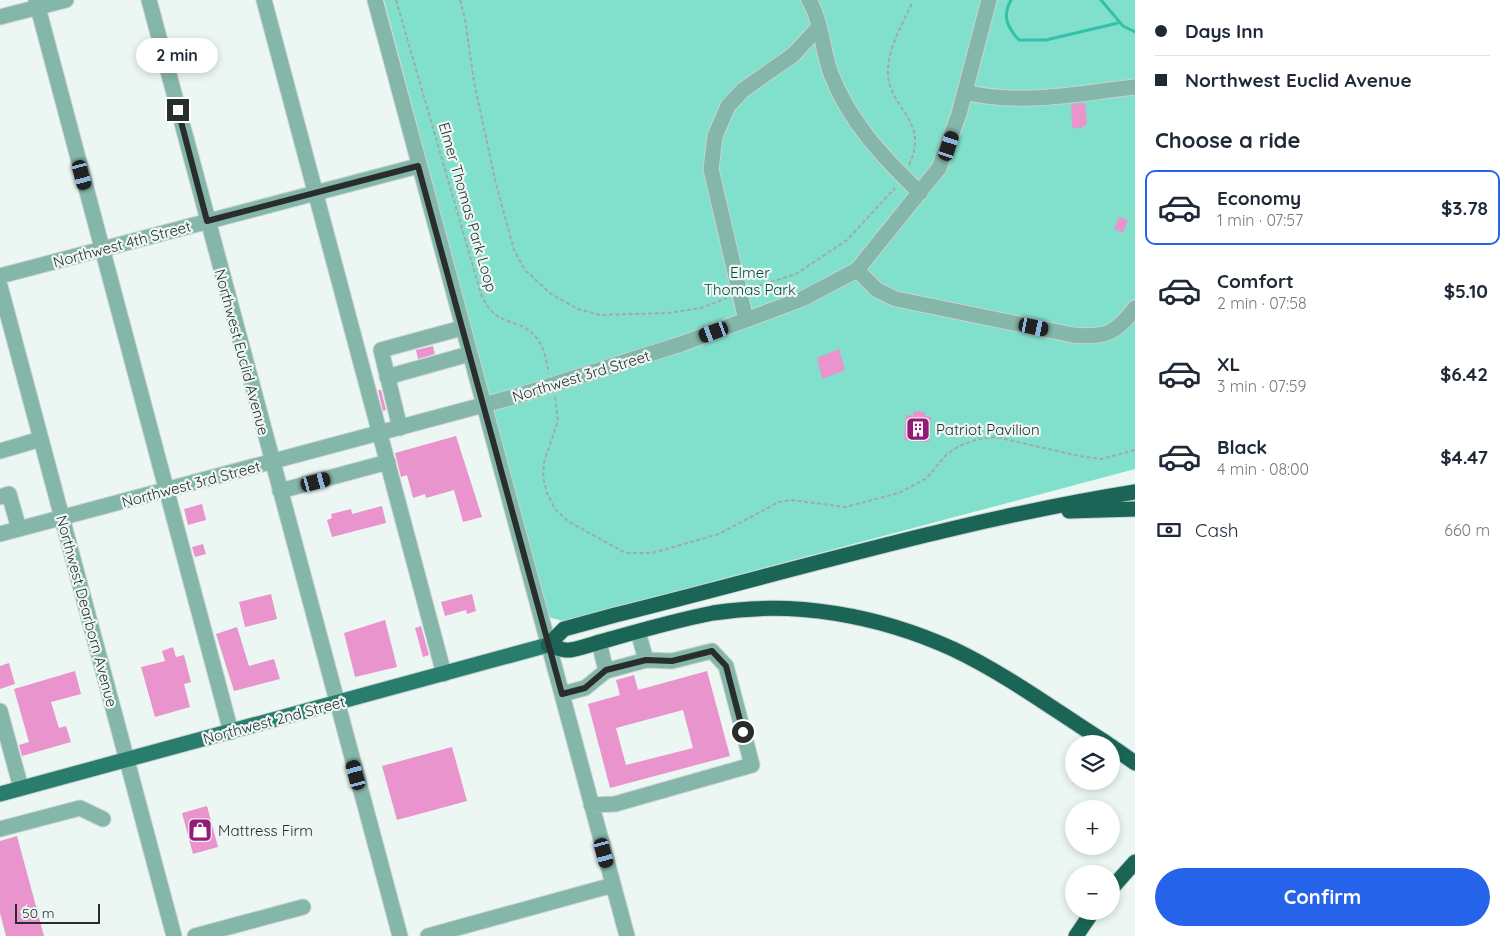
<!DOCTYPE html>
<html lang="en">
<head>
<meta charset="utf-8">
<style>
  body { margin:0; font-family:Quicksand,sans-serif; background:#f2f2f3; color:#1f2937; height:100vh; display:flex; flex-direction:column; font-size:19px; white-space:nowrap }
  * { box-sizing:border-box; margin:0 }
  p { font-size:16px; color:#747a83 }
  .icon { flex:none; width:28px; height:28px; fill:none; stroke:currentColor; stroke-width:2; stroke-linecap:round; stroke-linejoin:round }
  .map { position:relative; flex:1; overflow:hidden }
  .details { display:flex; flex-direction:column; background:#fff; width:375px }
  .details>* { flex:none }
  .top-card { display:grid; align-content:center; height:110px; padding:0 20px; background:#fff }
  .fabs { position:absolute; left:1065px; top:735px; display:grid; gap:10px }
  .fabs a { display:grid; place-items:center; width:55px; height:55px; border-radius:50%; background:#fff; box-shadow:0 2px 8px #0003; font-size:25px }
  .scale { position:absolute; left:15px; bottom:12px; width:85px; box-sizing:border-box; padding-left:5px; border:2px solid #292e2d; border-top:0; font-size:14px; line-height:18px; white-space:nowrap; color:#292e2d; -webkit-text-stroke:4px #ecf7f4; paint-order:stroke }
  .end { position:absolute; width:22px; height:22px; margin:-11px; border:6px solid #292e2d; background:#fff; box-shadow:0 0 0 2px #fff }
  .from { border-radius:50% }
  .bubble { position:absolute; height:35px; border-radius:18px; background:#fff; box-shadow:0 2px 8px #0003; font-size:16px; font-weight:700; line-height:35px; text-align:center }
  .car { position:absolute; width:15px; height:30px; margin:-15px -8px; border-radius:6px; box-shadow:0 0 4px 1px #0007; background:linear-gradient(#222 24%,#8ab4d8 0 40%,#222 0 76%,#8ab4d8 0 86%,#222 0) }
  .top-card b { display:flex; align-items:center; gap:18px; height:48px; font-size:19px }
  .top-card b+b { border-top:1px solid #e0e1e3 }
  .top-card i { width:12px; height:12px; background:#1f2937 }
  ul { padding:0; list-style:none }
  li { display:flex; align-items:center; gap:15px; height:75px; margin:0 10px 8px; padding:0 10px; border:2px solid transparent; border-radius:10px }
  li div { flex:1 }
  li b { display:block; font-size:19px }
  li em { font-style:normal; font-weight:700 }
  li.current { border-color:#2563eb }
  li>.icon { width:45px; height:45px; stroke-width:1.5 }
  h2 { padding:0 20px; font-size:22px; line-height:60px }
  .pay { display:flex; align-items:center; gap:12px; height:55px; padding:0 20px; font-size:19px }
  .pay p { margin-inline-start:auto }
  .cta { display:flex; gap:10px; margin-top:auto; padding:10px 20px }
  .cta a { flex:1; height:58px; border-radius:30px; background:#2563eb; color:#fff; font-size:20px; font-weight:700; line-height:58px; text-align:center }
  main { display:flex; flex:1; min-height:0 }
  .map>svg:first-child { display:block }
</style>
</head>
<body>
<main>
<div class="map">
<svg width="1135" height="936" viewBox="0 0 1135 936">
  <rect width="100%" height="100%" fill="#ecf7f4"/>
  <path fill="#81e0cb" d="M384,0H1135V469L564,621L551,618L546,609Z"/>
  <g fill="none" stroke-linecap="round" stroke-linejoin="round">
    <path stroke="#32c2a9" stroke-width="3" d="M1011,0C1002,16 1007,27 1019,40H1046L1118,23
      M1101,0L1123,26L1135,32"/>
  </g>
  <path fill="#e994cd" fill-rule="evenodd" d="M1085,103L1087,124L1080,129L1072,127L1071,104Z
    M1119,217L1128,220L1123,233L1114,229Z
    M433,346L435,354L418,359L416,350Z
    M839,349L845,370L822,379L817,358Z
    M378,390H381L386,410L383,411Z
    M919,411L925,412V416L931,417L929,442L904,440L906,415L913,416V412Z
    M456,436L482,517L463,522L454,490L426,498L425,494L413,498L407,475L401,477L395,453Z
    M202,504L206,520L188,525L184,509Z
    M382,506L386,523L332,537L327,520L332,518L331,514L351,509L352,514Z
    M203,544L206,554L195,557L192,547Z
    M271,594L277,619L245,627L239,602Z
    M472,594L476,611L467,614L466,610L445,616L441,602Z
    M385,620L397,667L355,677L344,633Z
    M421,626L429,655L423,657L415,628Z
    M237,627L249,666L274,659L280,679L234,691L216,634Z
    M173,647L176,657L184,655L191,682L184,684L190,707L155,717L141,667L165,661L162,651Z
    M9,663L15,684L0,689V666Z
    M75,671L81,694L51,702L59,728L66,726L71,742L22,756L19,745L29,742L14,689Z
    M707,671L730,756L610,788L588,704L620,695L616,680L634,675L638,690ZM683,710L693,748L626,765L616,728Z
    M452,747L467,801L397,820L382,766Z
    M207,806L218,847L193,854L182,813Z
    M17,836L44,936H6L0,913V841Z"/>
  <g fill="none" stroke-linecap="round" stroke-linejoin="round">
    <g stroke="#c9d3d0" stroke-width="17">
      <path id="minor" d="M36,0C100,245 168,488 231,732
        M149,0L400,936
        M264,0L444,674
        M375,0L627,936
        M809,0C822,22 822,50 831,74C850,123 883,157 920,193
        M0,17L66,0
        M965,92C1021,106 1079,93 1135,87
        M857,270L877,290L896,299L1073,335C1104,338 1116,334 1135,308
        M0,276L418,166
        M0,286L174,936
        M746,320L711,169L715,136L728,106L743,90L793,55L818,28
        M387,377L469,354
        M400,428L381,350L462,328
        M0,451L41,439
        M280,491L388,462
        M0,497L9,494L19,529
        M0,534L517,396L681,344L802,299L857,270L939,168L959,114L989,0
        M638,632L646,660
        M599,642L606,671
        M562,694L585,688L606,671L646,660L672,661L712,651L726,666L752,765L615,804L591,805
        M0,711L21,788
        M0,829L80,808L103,819
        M195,936L303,907
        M428,936L613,885"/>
    </g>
    <g stroke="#c9d3d0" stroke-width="17">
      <path id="major" d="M0,794L548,645"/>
    </g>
    <g stroke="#c9d3d0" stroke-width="17">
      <path id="highway" d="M1069,511L1135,509
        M1108,744C1057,712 1008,675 953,649C878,615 794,600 713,613C677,620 642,630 607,640C595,643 582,648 570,650C563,651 555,647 548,645L564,629L615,615C788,572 959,520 1135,492
        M1111,746L1135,763
        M1111,889L1135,862
        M1076,936L1093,911"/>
    </g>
    <path stroke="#a1aaa8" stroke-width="2" stroke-dasharray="4 2.5" stroke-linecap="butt" d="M396,0L481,294C497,330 515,315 535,336C544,345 546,361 549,373
      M460,0L465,19L474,82L496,184L514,250L525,270L551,294L578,309L600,315L668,313L701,308L727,298
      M909,165C931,118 886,109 888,69C889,46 903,23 912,3
      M752,288L796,274L847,240L895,188
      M555,397L558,421L544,462L543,478L547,493L555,509L569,522L626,553H652L719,534L779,502L791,500L845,507L899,493L927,478L946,455L959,446L978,439L996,437L1079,456L1101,459L1135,450"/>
    <use href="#minor" stroke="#84b6aa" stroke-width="15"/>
    <use href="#major" stroke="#287d6d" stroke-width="15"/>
    <use href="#highway" stroke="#1b6557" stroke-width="15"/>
  </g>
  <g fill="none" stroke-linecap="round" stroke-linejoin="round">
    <path stroke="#292e2d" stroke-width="6" d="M178,110L207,221L418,166L562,694L585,688L606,670L646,660L672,661L712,651L726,666L743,732"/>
  </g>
  <defs>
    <g id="building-square" transform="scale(1.25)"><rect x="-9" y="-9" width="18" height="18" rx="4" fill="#931a76" stroke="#ecf7f4"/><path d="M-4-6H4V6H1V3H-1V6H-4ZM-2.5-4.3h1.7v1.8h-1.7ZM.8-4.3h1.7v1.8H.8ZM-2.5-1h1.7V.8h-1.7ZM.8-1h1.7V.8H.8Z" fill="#fff"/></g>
    <g id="shop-square" transform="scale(1.25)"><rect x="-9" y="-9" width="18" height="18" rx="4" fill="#931a76" stroke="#ecf7f4"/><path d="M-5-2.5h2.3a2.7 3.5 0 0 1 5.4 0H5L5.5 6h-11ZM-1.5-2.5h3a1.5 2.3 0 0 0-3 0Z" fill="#fff"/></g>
  </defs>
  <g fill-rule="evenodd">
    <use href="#building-square" x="918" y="429"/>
    <use href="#shop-square" x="200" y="830"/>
  </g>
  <g text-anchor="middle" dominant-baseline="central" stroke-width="4.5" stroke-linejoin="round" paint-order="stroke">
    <g font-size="15" fill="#292e2d" stroke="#ecf7f4">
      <text transform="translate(468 207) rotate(74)">Elmer Thomas Park Loop</text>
      <text transform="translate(122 244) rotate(-15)">Northwest 4th Street</text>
      <text transform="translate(242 352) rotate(75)">Northwest Euclid Avenue</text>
      <text transform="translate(581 376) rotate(-17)">Northwest 3rd Street</text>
      <text transform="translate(191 484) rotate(-15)">Northwest 3rd Street</text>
      <text transform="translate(87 611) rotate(75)">Northwest Dearborn Avenue</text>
      <text transform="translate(274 720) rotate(-15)">Northwest 2nd Street</text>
    </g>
    <g font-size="15" fill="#06453a" stroke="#ecf7f4">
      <text x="750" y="272">Elmer<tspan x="750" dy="17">Thomas Park</tspan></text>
    </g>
    <g font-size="15" fill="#292e2d" stroke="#ecf7f4" text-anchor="start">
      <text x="936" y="429">Patriot Pavilion</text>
      <text x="218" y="830">Mattress Firm</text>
    </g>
  </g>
</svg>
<div class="fabs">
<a><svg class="icon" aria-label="layers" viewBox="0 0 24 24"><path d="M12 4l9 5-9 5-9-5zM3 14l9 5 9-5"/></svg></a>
<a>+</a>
<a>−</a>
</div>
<div class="scale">50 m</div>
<i class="end from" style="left:743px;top:732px"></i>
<i class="end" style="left:178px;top:110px"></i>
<div class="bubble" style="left:136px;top:38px;width:82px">2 min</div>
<i class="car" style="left:949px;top:146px;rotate:18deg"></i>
<i class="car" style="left:82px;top:175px;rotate:165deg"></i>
<i class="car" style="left:1034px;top:327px;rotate:102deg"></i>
<i class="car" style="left:714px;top:332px;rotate:250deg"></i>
<i class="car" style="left:316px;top:482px;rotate:75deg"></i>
<i class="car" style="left:356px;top:775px;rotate:345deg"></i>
<i class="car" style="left:604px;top:853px;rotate:165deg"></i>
</div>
<section class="details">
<div class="top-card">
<b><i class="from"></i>Days Inn</b>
<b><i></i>Northwest Euclid Avenue</b>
</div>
<h2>Choose a ride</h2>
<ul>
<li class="current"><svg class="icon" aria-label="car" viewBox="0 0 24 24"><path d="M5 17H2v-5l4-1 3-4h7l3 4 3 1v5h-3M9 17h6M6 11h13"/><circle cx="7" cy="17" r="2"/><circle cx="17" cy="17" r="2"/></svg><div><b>Economy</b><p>1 min · 07:57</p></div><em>$3.78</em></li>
<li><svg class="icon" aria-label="car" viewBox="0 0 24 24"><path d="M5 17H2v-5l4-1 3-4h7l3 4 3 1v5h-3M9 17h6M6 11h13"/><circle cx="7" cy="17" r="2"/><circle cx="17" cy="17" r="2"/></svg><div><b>Comfort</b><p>2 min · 07:58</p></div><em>$5.10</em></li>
<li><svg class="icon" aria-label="car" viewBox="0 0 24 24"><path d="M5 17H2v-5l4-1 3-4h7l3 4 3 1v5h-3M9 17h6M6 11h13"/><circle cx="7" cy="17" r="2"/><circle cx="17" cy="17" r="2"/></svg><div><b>XL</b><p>3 min · 07:59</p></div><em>$6.42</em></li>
<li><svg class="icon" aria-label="car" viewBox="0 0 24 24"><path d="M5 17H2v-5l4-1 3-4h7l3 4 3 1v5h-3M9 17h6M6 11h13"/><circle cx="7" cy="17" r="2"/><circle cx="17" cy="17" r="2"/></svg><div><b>Black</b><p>4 min · 08:00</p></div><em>$4.47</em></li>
</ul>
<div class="pay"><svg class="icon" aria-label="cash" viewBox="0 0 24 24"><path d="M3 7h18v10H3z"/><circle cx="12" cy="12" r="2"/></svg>Cash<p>660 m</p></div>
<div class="cta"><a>Confirm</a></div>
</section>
</main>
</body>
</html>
